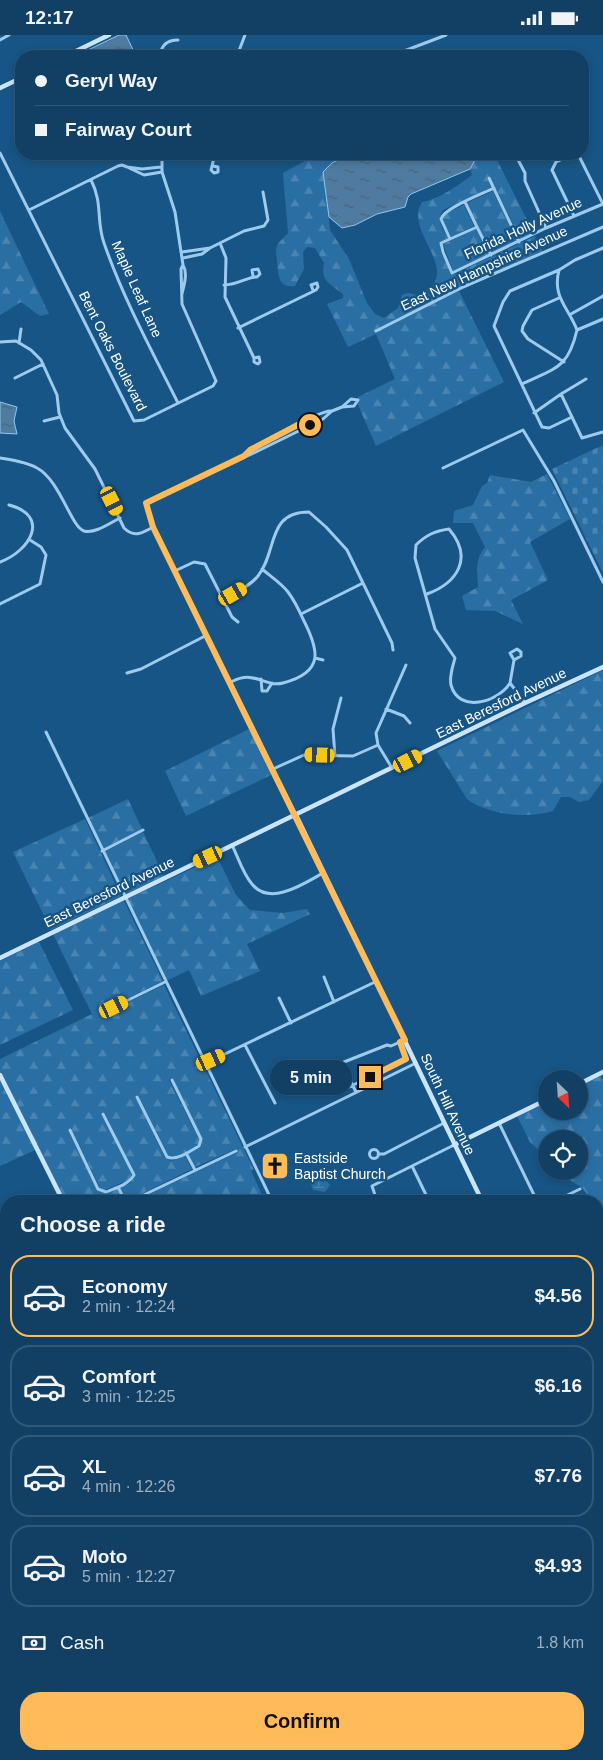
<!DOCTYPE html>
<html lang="en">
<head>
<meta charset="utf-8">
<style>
  body { margin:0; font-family:Helvetica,sans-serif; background:#1a476a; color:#f1f3f6; height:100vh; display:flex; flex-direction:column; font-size:19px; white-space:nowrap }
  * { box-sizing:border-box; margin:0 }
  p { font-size:16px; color:#9cafbf }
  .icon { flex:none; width:28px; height:28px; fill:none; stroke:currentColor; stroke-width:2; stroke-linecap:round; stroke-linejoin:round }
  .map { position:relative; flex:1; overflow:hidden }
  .panel { position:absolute; left:0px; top:1160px; width:604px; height:565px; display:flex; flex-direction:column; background:#114064; border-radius:20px 20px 0 0; box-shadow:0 2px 8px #0003,0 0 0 1px #305978 }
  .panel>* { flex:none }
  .guide { position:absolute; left:15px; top:15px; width:574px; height:110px; border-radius:20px; box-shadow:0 2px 8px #0003,0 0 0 1px #305978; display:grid; align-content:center; height:110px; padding:0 20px; background:#114064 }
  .needle { width:32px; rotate:155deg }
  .fabs { position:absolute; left:538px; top:1035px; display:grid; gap:10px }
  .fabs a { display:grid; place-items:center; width:50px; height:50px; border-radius:50%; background:#114064; box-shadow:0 2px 8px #0003,0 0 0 1px #305978; font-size:25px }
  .end { position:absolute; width:22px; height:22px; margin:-11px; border:6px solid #ffbb59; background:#111; box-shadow:0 0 0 2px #111 }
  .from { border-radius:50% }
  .bubble { position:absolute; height:35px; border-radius:18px; background:#114064; box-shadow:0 2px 8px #0003,0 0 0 1px #305978; font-size:16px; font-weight:700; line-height:35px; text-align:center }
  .car { position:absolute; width:15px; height:30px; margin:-15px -8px; border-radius:6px; box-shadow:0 0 4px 1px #0007; background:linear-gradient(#f5c518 24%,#345 0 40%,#f5c518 0 76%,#345 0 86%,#f5c518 0) }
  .guide b { display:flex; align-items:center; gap:18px; height:48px; font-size:19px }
  .guide b+b { border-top:1px solid #305978 }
  .guide i { width:12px; height:12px; background:#f1f3f6 }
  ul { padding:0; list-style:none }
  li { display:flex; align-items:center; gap:15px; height:82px; margin:0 10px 8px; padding:0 10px; border:2px solid #305978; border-radius:20px }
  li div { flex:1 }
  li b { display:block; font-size:19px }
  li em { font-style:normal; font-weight:700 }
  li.selected { border-color:#ffbb59 }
  li>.icon { width:45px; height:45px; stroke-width:1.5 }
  h2 { padding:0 20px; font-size:22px; line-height:60px }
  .pay { display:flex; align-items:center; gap:12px; height:55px; padding:0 20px; font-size:19px }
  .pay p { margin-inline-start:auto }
  .button { display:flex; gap:10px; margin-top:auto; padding:10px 20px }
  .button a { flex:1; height:58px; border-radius:20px; background:#ffbb59; color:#111; font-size:20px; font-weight:700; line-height:58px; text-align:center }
  .status { display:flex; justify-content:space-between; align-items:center; height:35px; padding:0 25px; background:#114064; direction:ltr }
  .status svg { height:14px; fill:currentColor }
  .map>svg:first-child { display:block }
</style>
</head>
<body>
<div class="status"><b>12:17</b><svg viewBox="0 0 49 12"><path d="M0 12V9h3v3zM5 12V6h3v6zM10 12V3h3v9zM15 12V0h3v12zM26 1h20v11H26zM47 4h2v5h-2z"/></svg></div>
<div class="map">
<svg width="603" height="1725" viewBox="0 0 603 1725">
  <defs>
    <pattern id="forest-firs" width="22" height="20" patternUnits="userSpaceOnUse" patternTransform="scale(1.25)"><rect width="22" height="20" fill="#2a6fa4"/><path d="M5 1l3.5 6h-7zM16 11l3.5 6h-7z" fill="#4a85b2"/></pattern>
    <pattern id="wetland-marsh" width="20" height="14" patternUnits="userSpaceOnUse" patternTransform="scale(1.25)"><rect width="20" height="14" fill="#2a6fa4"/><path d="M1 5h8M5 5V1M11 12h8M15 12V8" fill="none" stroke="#4a85b2"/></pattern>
    <pattern id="cemetery-stones" width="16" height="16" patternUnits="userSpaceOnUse" patternTransform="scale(1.25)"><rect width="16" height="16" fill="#2a6fa4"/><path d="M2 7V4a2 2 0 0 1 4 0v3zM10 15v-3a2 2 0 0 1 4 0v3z" fill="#4a85b2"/></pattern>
    <pattern id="water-ripples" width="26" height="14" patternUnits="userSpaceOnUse" patternTransform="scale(1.25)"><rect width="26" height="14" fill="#4e7b9f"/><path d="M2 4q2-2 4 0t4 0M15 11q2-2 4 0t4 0" fill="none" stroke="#4d6476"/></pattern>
  </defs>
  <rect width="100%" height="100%" fill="#175586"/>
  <path fill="url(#forest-firs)" d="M318,119H350L337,125L324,137L330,195L349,224L367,268L375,279L384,283L398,273L402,260L408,258L417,260C469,240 402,198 422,167C440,164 457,151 472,140L470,134L478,119H494L533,197L520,204L490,141L487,142L492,152L443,175C436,185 443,194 448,203L440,207L441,217L452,240L535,201L542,216L459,256L504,347L376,411L358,370V362L395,344L376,299L348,312L327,269L343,263V259C330,249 320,245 324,228L315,213L307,212L303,217L304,234L295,251C277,253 279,240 277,227C277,220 275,217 277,211C279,206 285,202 288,198L283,138Z
    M493,156L517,206L491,218L467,168Z
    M464,170L474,191L451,202L442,184L445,179Z
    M0,176L49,279L40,281L21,267L0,280Z
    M476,194L488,219L453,236L443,209Z
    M547,439L570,484L530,507L548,545L511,565L523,589L495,576L466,575L462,561L478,552C477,537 475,524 485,512L473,488H453L454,476L473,470L482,451L487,448L490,440L531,447Z
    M603,635V746L589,765L579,767L570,762H561L553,776C527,784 488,780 467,764L437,716Z
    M251,693L273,739L186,781L165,736Z
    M128,764L142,794L103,814L88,783Z
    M85,784L121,861L51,895L13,817Z
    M143,797L164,841L124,860L104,817Z
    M217,822L236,860L250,875L283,878L307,874L310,879L247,909L260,936L201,961L189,935L166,946L127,864Z
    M123,864L163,946L112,971L114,974L164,950L254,1135L251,1136L265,1166H135L238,1117L236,1114L195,1132L188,1119L201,1112L202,1103L172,1043L169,1045L199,1104L198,1110C189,1115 178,1123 168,1121L138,1060L135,1061L165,1123L171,1126L185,1121L192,1134L127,1166L120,1153L130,1148L135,1140L104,1077L101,1078L131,1137L132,1140L128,1145L105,1155L100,1153L71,1093L68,1095L97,1155L106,1159L117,1154L124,1166H64L0,1036V1024L92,979L53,899Z
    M39,907L73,975L0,1010V926Z
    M601,1041L603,1045V1189L598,1184V1166H590C581,1144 572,1153 563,1136H579V1104H546V1122L530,1107L517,1081L546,1067V1076H579V1051Z
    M0,1043L35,1115L0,1131Z
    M598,1412L603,1423V1455L598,1458Z
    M603,1459V1632L598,1616V1491L602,1488L598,1480V1462Z
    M598,1711L603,1725H548L545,1719H598Z
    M0,1716H6V1719H229L216,1722L214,1725H0Z"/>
  <path fill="url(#wetland-marsh)" d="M322,1141L330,1150L325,1157L313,1155L311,1150L314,1144Z"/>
  <path fill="url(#cemetery-stones)" d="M603,410V538L552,434Z"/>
  <path fill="url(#water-ripples)" stroke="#8fc8f0" d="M119,0H126L136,21H82L86,16Z
    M350,119H478L470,134L411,159L408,162L405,172L377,179L355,190L342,193L329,182L323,137L332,128Z
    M0,367L17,372L14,386L17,399L0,398Z"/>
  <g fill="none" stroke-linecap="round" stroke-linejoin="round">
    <path stroke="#9dcbed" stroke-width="3" d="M0,5L9,0
      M160,21C161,11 167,5 178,5
      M237,21L245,0
      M391,21L446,0
      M0,118L134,386L144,385L213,351L216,346L182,269L181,234L183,230C188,238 184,250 182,259
      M162,119V137L175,177L183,230
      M515,119L525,138V146L546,193
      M574,119L556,127L552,135L574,181
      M578,119L603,169
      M213,131L218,132V137L214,138L211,135L215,119
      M161,132L142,134L127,132L144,140L162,137
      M489,143L519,207
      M91,145C103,168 96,186 104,208C123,263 152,316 178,368
      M465,167L477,192L450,204L441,184C444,173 482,159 494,153
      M29,175L118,131L122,130L127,132
      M477,192L491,220
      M450,204L441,208L443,217L452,238L546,193L603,169
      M220,208L226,223L225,262L254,323V327L258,329L260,327L259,322L254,323
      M210,213L244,196L264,191L268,185L263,157
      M182,217L210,213L202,219L183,223
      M559,235C552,262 568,272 577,295
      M224,250C238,250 249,241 257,242L260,239L258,234L252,235L253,241
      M559,263L532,275L523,291L522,296L528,304L564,327
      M571,279L603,261
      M238,293L316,255L318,252L317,248L311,250L313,255
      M376,296L463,252L603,192
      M0,307L16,306L31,315L41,325L57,360L59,378L65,393L95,434L124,493C134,503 143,498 153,492
      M19,308L21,294
      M15,343L43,329
      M586,344L561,359L582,403L603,397
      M522,349C555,333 568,334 577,295L603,284
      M534,378L561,359
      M572,382L549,393L542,392L494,291L503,267L510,256L559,235L575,225L603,213
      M44,386L60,382
      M245,421C254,412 320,375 331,376
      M0,423C12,425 27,427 37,433C60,445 71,492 84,496C95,499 110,488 120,483
      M443,433L523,395L554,446L603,547
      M0,527C30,516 51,481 9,470
      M177,535L194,527L205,529L232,582L238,587
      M427,559C457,548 474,523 449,494C435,496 426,500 416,510L415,523L435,594L455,623C453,631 449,641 451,650C459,679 498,667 510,648
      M223,565C235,558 249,552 258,541C278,516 266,477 309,477L326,492L347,515L392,608L393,615
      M0,569L40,549L46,520L41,512L30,505
      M301,579L363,548
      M315,623L323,625
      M514,625L521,621V617L517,614L510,618L514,625L510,648L525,668
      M127,638L141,634L207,600
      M261,644L262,656H267L272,648
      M231,647C256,634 264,653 283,648C325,637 319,615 303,584C299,575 294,565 288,557C281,548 270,541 262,534
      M386,674L404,681L410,688
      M46,697L272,1166
      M335,721L333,694L341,663
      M392,733L378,710L376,698L406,630
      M273,734L304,720L353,721L378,710
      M296,780L153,492L146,468L262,414L323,384L332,376L342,372L354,371L358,365L351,364L342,372
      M232,810C238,822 243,839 252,849C270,872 305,848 323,838
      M102,816L143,795
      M324,942L334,967
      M279,963L291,988
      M114,972L165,947
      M245,1010L275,1068
      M204,1029L377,946
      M343,1031L356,1057
      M329,1038L343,1031L344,1027L387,1010L391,1011L400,1007
      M335,1059L406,1024L400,1007
      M137,1062L167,1122C177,1126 190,1116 199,1111L201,1104L172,1045
      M499,1088L537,1166
      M70,1095L98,1154L106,1157C115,1153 128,1150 134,1140L103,1079
      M245,1112L416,1028
      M369.5 1119a4.5 4.5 0 1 1 9 0a4.5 4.5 0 1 1-9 0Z
      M186,1118L195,1135
      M378,1119H384L444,1088
      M412,1131L429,1166
      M118,1152L125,1166
      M131,1166L236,1116
      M377,1166L372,1151L454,1110
      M555,1166L580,1154
      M598,1199L600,1198
      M598,1301L603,1299
      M0,1315L6,1314
      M598,1355L603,1352
      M0,1356L6,1353
      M0,1395L6,1392
      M0,1435L6,1436
      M0,1453L6,1457
      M0,1482H6
      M0,1519L6,1515
      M598,1672L603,1682
      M272,1725L285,1719"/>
    <path stroke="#cae4f9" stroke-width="4.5" d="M66,21L109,0
      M0,53L21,43
      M296,780L482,1166
      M0,923L525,668L603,632
      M0,1040L63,1166
      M579,1049L603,1037
      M454,1110L546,1065
      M598,1249L603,1247
      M598,1402L603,1413
      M0,1542L6,1539
      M598,1673L603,1670
      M332,1719L335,1725
      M488,1725L501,1719"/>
    <path stroke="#e3f1ff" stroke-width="5" d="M598,1460L603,1457
      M0,1641L6,1642"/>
  </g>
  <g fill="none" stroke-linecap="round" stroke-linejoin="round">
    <path stroke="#ffbb59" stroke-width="6" d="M310,390L309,384L250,415L244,421L146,468L153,492L405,1005L400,1007L406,1024L370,1042"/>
  </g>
  <defs>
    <g id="church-square" transform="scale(1.4375)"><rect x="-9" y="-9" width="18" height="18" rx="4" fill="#ffbb59" stroke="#175586"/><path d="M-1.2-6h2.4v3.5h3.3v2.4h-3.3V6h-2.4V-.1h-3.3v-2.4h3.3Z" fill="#111"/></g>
  </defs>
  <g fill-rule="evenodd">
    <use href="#church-square" x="275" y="1131"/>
  </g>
  <g text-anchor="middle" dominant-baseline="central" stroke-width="5" stroke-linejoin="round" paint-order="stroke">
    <g font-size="14" fill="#fff" stroke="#175586">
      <text transform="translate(523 193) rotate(-25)">Florida Holly Avenue</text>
      <text transform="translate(484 233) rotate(-25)">East New Hampshire Avenue</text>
      <text transform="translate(137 254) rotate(66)">Maple Leaf Lane</text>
      <text transform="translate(113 316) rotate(63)">Bent Oaks Boulevard</text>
      <text transform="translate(501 668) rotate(-26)">East Beresford Avenue</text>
      <text transform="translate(109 857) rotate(-26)">East Beresford Avenue</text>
      <text transform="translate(448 1069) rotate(65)">South Hill Avenue</text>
    </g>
    <g font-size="14" fill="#fff" stroke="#175586" text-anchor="start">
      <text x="294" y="1123">Eastside<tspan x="294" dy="16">Baptist Church</tspan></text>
    </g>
  </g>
</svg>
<div class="fabs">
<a><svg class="needle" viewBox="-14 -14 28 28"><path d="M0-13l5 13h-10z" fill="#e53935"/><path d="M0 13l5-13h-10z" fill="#9cafbf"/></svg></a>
<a><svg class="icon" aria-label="locate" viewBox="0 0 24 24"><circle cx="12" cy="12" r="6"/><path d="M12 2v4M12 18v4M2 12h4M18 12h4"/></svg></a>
</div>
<i class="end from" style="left:310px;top:390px"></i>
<i class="end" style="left:370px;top:1042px"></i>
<div class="bubble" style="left:270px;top:1025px;width:82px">5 min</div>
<i class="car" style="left:112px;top:466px;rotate:153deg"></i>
<i class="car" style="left:233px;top:559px;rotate:60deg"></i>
<i class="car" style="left:320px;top:720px;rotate:272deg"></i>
<i class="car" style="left:408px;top:726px;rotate:63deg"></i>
<i class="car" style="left:208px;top:822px;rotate:245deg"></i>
<i class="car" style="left:114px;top:972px;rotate:64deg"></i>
<i class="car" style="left:211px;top:1025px;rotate:66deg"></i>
<div class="guide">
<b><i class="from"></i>Geryl Way</b>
<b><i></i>Fairway Court</b>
</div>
<section class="panel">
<h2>Choose a ride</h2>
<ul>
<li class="selected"><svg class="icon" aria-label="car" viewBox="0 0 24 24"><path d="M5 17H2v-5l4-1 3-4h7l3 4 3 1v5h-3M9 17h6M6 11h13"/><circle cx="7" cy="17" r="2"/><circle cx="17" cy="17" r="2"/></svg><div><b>Economy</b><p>2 min · 12:24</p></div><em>$4.56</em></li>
<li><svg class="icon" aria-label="car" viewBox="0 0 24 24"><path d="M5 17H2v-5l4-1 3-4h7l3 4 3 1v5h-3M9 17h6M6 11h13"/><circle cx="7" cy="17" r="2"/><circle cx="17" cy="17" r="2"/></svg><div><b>Comfort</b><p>3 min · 12:25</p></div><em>$6.16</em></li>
<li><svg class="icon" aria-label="car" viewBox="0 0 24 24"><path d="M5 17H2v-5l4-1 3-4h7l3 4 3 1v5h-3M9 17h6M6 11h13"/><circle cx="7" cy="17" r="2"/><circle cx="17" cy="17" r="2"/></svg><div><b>XL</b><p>4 min · 12:26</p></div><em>$7.76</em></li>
<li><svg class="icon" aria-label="car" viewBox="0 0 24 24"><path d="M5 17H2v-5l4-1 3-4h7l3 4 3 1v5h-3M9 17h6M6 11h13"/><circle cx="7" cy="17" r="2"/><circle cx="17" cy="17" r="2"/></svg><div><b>Moto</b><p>5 min · 12:27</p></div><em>$4.93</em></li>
</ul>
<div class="pay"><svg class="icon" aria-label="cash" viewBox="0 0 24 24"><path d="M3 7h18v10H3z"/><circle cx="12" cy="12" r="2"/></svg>Cash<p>1.8 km</p></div>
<div class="button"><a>Confirm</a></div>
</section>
</div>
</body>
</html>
